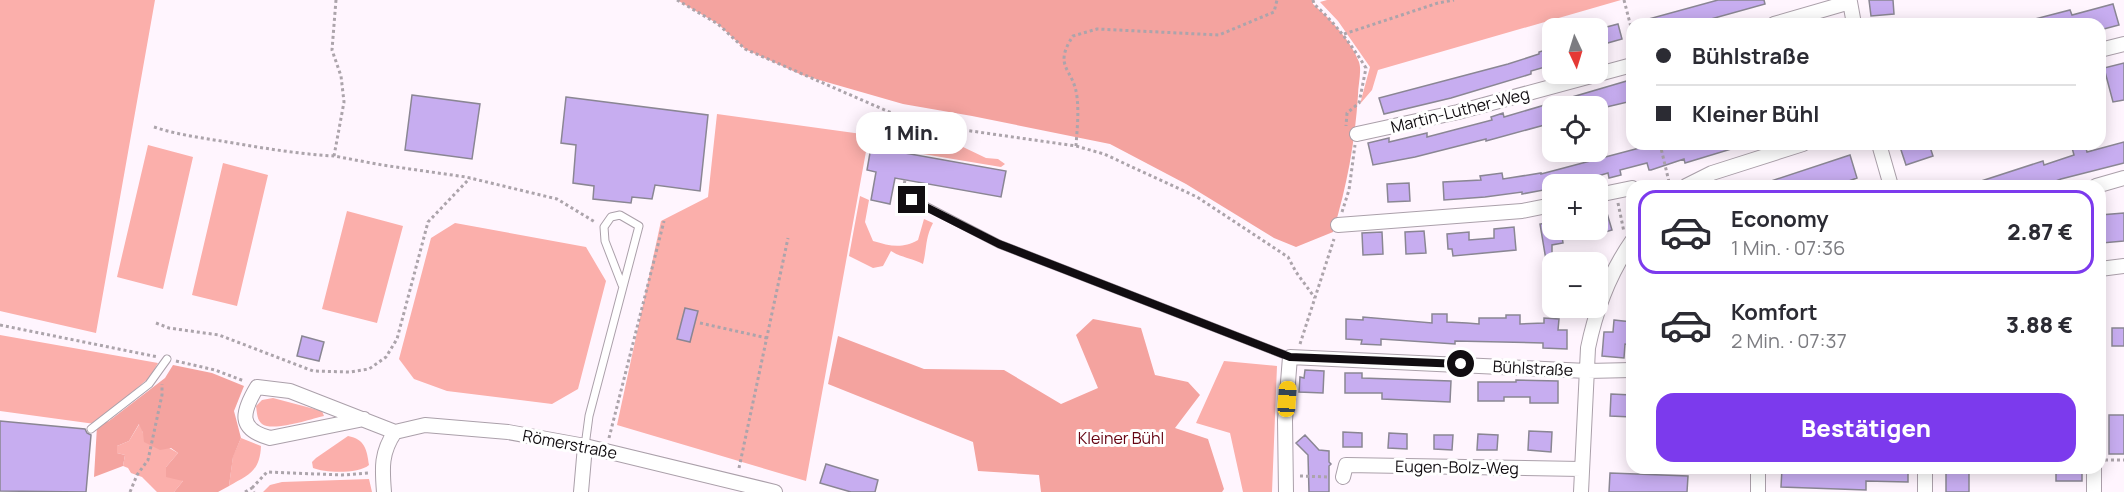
<!DOCTYPE html>
<html lang="de">
<head>
<meta charset="utf-8">
<style>
  body { margin:0; font-family:Manrope,sans-serif; background:#f2f2f3; color:#2b2b33; height:100vh; display:flex; flex-direction:column; font-size:22px; white-space:nowrap }
  * { box-sizing:border-box; margin:0 }
  p { font-size:20px; color:#7c7c81 }
  .icon { flex:none; width:33px; height:33px; fill:none; stroke:currentColor; stroke-width:2; stroke-linecap:round; stroke-linejoin:round }
  .map { position:relative; flex:1; overflow:hidden }
  .drawer { position:absolute; left:1626px; top:180px; width:480px; height:294px; display:flex; flex-direction:column; background:#fff; border-radius:18px; box-shadow:0 3px 15px #0003 }
  .drawer>* { flex:none }
  .hud { position:absolute; left:1626px; top:18px; width:480px; height:132px; border-radius:18px; box-shadow:0 3px 15px #0003; display:grid; align-content:center; height:132px; padding:0 30px; background:#fff }
  .needle { width:39px; rotate:176deg }
  .controls { position:absolute; left:1542px; top:18px; display:grid; gap:12px }
  .controls a { display:grid; place-items:center; width:66px; height:66px; border-radius:12px; background:#fff; box-shadow:0 3px 15px #0003; font-size:30px }
  .end { position:absolute; width:27px; height:27px; margin:-14px; border:8px solid #110d11; background:#fff; box-shadow:0 0 0 3px #fff }
  .from { border-radius:50% }
  .bubble { position:absolute; height:42px; border-radius:18px; background:#fff; box-shadow:0 3px 15px #0003; font-size:20px; font-weight:800; line-height:42px; text-align:center }
  .car { position:absolute; width:18px; height:36px; margin:-18px -9px; border-radius:8px; box-shadow:0 0 4px 2px #0007; background:linear-gradient(#f5c518 24%,#345 0 40%,#f5c518 0 76%,#345 0 86%,#f5c518 0) }
  .hud b { display:flex; align-items:center; gap:21px; height:57px; font-size:22px }
  .hud b+b { border-top:2px solid #e1e1e2 }
  .hud i { width:15px; height:15px; background:#2b2b33 }
  ul { padding:10px 0 0; list-style:none }
  li { display:flex; align-items:center; gap:18px; height:84px; margin:0 12px 9px; padding:0 18px; border:3px solid transparent; border-radius:18px }
  li div { flex:1 }
  li b { display:block; font-size:22px }
  li em { font-style:normal; font-weight:800 }
  li.active { border-color:#7c3aed }
  li>.icon { width:54px; height:54px; stroke-width:1.5 }
  .cta { display:flex; gap:12px; margin-top:auto; padding:12px 30px }
  .cta a { flex:1; height:69px; border-radius:18px; background:#7c3aed; color:#fff; font-size:24px; font-weight:800; line-height:69px; text-align:center }
  .map>svg:first-child { display:block }
</style>
</head>
<body>
<div class="map">
<svg width="2124" height="492" viewBox="0 0 2124 492">
  <rect width="100%" height="100%" fill="#fff5fe"/>
  <path fill="#fbafab" d="M0,0H155L96,333L0,311Z
    M1327,0H1621L1378,70L1372,90L1360,104L1370,67L1338,21L1320,2Z
    M717,114L869,135L806,481L617,425L661,221L708,197Z
    M883,132L963,147L986,158L998,159L1005,164L1001,167L869,145Z
    M148,145L193,157L163,289L117,277Z
    M223,163L268,175L237,306L192,295Z
    M860,196L869,200L865,222L873,241C890,246 902,249 918,240L924,219L933,223C925,238 927,248 923,264C912,258 902,258 891,251L883,266L873,268L849,256Z
    M347,211L403,226L377,323L322,309Z
    M455,223L586,247L606,281L578,389L552,404L447,391L414,379L399,359L431,238Z
    M0,335L158,363L150,377L95,424L0,411Z
    M1224,361L1277,366L1272,492H1243L1230,433L1196,423Z
    M273,398L322,411L324,416C311,419 273,432 262,424C257,420 257,413 256,406L262,400Z
    M140,423L143,433L178,453L166,467L183,481L174,492H157L142,477L131,473L128,468L123,466L125,455L117,453V446L129,441Z
    M348,436C365,439 367,450 369,465C359,474 325,473 313,468L312,462L316,458Z
    M241,438L261,446C260,472 248,475 229,486L233,456Z
    M369,479L372,492H263L270,485L282,482Z"/>
  <path fill="#f4a39f" d="M677,0H1312L1313,4C1331,20 1350,39 1359,62C1362,71 1358,85 1358,95C1355,142 1347,186 1333,232L1296,247L1274,238L1186,184L1110,144L972,116L903,104L802,75L745,49L718,24Z
    M1093,319L1141,328L1155,375L1188,382L1200,395L1175,428L1208,439L1224,489L1222,492H1041L1039,475L978,471L973,442L828,384L838,336L924,369L1004,370L1061,404L1098,388L1076,335Z
    M173,365L212,373L244,386L234,411L241,438L233,457L229,486L218,492H174L183,481L166,477V467L178,453L171,448L160,450L144,442L143,433L139,424L129,441L117,446V453L125,455L123,466L94,477L97,426L109,421L165,378Z"/>
  <path fill="#c7adf0" stroke="#8a8693" stroke-width="1.5" d="M1718,0H1764L1765,4L1693,24H1646L1645,20Z
    M1869,0H1893L1894,14L1871,16Z
    M2113,4L2119,25L2100,30V24H2032L2031,20L2070,10L2072,15Z
    M1618,24L1622,39L1604,44L1599,29Z
    M1552,48V65L1531,71V74L1451,98L1384,114L1379,98L1508,64L1539,54V52Z
    M2124,63V100L2113,102L2104,68Z
    M1630,80L1632,101L1598,109V106H1552V123L1486,141V139L1415,157L1373,165L1368,143L1389,138V142L1427,133V137L1492,120L1491,117L1503,113L1504,117Z
    M412,95L480,104L472,159L405,150Z
    M566,97L708,115L700,191L655,185L652,199L632,197L631,203L593,199L594,186L573,183L576,145L561,143Z
    M2124,142V163L2061,179L2043,186H1976L1975,183L2043,161L2044,165L2074,155L2071,144H2085L2087,152Z
    M1646,144H1738V147L1685,163L1684,159L1651,170H1649L1647,163L1620,170L1621,175L1609,178L1608,173L1581,181L1582,184H1543L1544,190L1522,194V192L1485,197L1444,200L1443,182L1481,180L1480,176L1502,173L1503,179L1541,173V174L1647,146Z
    M1899,144H1929L1933,156L1906,165Z
    M871,147L1006,171L1001,197L895,178L890,204L871,200L876,172L867,170Z
    M1850,155L1857,178L1838,185L1837,181L1823,186H1762V184Z
    M1409,183L1410,201L1388,202L1387,184Z
    M1604,203L1612,230L1598,234V204Z
    M2124,213V241L2102,243L2100,215Z
    M1552,222V230H1561L1563,243L1552,245V259L1546,260L1540,224Z
    M1514,227L1516,250L1453,256L1452,249H1448L1447,234L1469,232V240L1494,238V229Z
    M1424,231L1426,253L1406,254L1405,232Z
    M1382,232L1383,254L1363,255L1362,233Z
    M685,308L698,311L690,342L677,339Z
    M1432,314H1447V322L1467,323L1479,324V318H1506V315H1520V324L1544,323V318L1559,319L1558,330H1567V349L1543,348V343L1455,341V344L1381,339V345L1361,344L1362,340L1346,339V319L1363,320V317L1432,323Z
    M1614,320L1632,322V345L1625,344L1624,358L1602,356L1604,332H1613Z
    M2112,328H2124V346H2112Z
    M302,336L324,342L319,361L297,356Z
    M1305,370L1324,371L1323,393L1299,392L1300,377L1304,378Z
    M1345,373H1362V378L1451,381L1450,402L1382,399V393H1345Z
    M1516,380L1558,381V403H1530V397H1504V401H1478V382H1516Z
    M1611,394L1632,395V417L1610,416Z
    M2109,415H2124V454H2109Z
    M0,421L85,429L87,433L91,435L86,492L0,491Z
    M1529,431L1552,432L1551,452L1528,450Z
    M1343,432L1362,433V447H1343Z
    M1389,433L1407,434V449L1388,448Z
    M1478,434L1498,435L1497,450H1477Z
    M1305,435L1319,450L1329,451V462L1331,464L1329,466V492H1309L1308,455L1296,443Z
    M1434,435H1453L1452,450L1434,449Z
    M826,464L878,480L875,492H851L820,483Z
    M1782,468H1908V482L1866,481V490L1781,487Z
    M1946,468H1969V492H1946Z
    M2056,468H2082V481H2056Z
    M1610,473L1688,476L1687,492H1609Z"/>
  <g fill="none" stroke-linecap="round" stroke-linejoin="round">
    <g stroke="#aba0aa" stroke-width="9">
      <path id="lane" d="M912,199L999,244L1290,357
        M91,429L149,384L167,359
        M585,446L589,416L639,226L620,215L611,217L604,227L605,241L622,285"/>
    </g>
    <g stroke="#aba0aa" stroke-width="16">
      <path id="street" d="M1774,24L1850,2L1854,24
        M2100,50L2124,44
        M1357,134L1458,112L1632,65
        M1879,144L1891,186
        M1686,186L1712,173L1803,144
        M2096,186L2124,178
        M1598,195L1632,188
        M1338,225L1522,211L1552,205
        M2100,269L2124,266
        M364,419L270,438C237,429 242,412 257,387L290,391L395,432L425,425L508,432L585,446L775,492
        M1758,468V492
        M1343,477L1346,465L1581,469
        M384,492C382,468 381,452 395,432
        M581,492L585,446
        M1286,492L1285,420L1290,357L1587,371L1632,370
        M1581,492L1588,348C1596,309 1609,274 1632,241
        M1925,492V468
        M2094,492V468"/>
    </g>
    <path stroke="#aca4ab" stroke-width="3" stroke-dasharray="3 3" stroke-linecap="butt" d="M336,0L332,50L341,76L344,102L334,156L382,165L466,177L557,199L595,222
      M677,0L718,24L745,49L894,114L964,130L1076,146L1104,154L1197,197L1288,257L1296,272L1315,298
      M1313,0L1314,4C1335,23 1351,44 1366,68L1359,103L1347,113L1346,126
      M1624,0L1632,31
      M1344,34L1438,3L1454,0
      M154,127C178,135 203,138 227,142C263,148 298,154 334,156
      M1660,144L1670,186
      M1076,146C1077,130 1079,113 1077,97C1074,68 1052,68 1073,36L1097,29L1219,35L1274,12L1277,0
      M902,195L905,180
      M1618,203L1624,232
      M1342,212L1349,190L1355,145
      M156,323L169,328L219,335L313,371L350,372L369,369L386,357L397,339L428,222L470,178
      M700,323L767,338
      M0,325L158,357
      M1300,344L1334,239
      M176,361L215,370L244,381
      M609,438L664,221
      M2105,460H2124
      M739,468L788,238
      M1300,476L1329,477
      M252,488L267,472L342,475L369,473
      M130,492L137,475L148,460L162,395V384
      M245,492L252,488L254,492"/>
    <use href="#lane" stroke="#fff" stroke-width="7"/>
    <use href="#street" stroke="#fff" stroke-width="14"/>
  </g>
  <g fill="none" stroke-linecap="round" stroke-linejoin="round">
    <path stroke="#110d11" stroke-width="8" d="M912,200L999,244L1290,357L1461,364"/>
  </g>
  <g text-anchor="middle" dominant-baseline="central" stroke-width="6" stroke-linejoin="round" paint-order="stroke">
    <g font-size="16" fill="#110d11" stroke="#fff">
      <text transform="translate(1460 110) rotate(-14)">Martin-Luther-Weg</text>
      <text transform="translate(1533 368) rotate(3)">Bühlstraße</text>
      <text transform="translate(570 444) rotate(11)">Römerstraße</text>
      <text transform="translate(1457 467) rotate(1)">Eugen-Bolz-Weg</text>
    </g>
    <g font-size="16" fill="#650412" stroke="#fff">
      <text x="1121" y="438">Kleiner Bühl</text>
    </g>
  </g>
</svg>
<div class="controls">
<a><svg class="needle" viewBox="-14 -14 28 28"><path d="M0-13l5 13h-10z" fill="#e53935"/><path d="M0 13l5-13h-10z" fill="#7c7c81"/></svg></a>
<a><svg class="icon" aria-label="locate" viewBox="0 0 24 24"><circle cx="12" cy="12" r="6"/><path d="M12 2v4M12 18v4M2 12h4M18 12h4"/></svg></a>
<a>+</a>
<a>−</a>
</div>
<i class="end from" style="left:1461px;top:364px"></i>
<i class="end" style="left:912px;top:200px"></i>
<div class="bubble" style="left:856px;top:112px;width:111px">1 Min.</div>
<i class="car" style="left:1287px;top:399px;rotate:4deg"></i>
<div class="hud">
<b><i class="from"></i>Bühlstraße</b>
<b><i></i>Kleiner Bühl</b>
</div>
<section class="drawer">
<ul>
<li class="active"><svg class="icon" aria-label="car" viewBox="0 0 24 24"><path d="M5 17H2v-5l4-1 3-4h7l3 4 3 1v5h-3M9 17h6M6 11h13"/><circle cx="7" cy="17" r="2"/><circle cx="17" cy="17" r="2"/></svg><div><b>Economy</b><p>1 Min. · 07:36</p></div><em>2.87 €</em></li>
<li><svg class="icon" aria-label="car" viewBox="0 0 24 24"><path d="M5 17H2v-5l4-1 3-4h7l3 4 3 1v5h-3M9 17h6M6 11h13"/><circle cx="7" cy="17" r="2"/><circle cx="17" cy="17" r="2"/></svg><div><b>Komfort</b><p>2 Min. · 07:37</p></div><em>3.88 €</em></li>
</ul>
<div class="cta"><a>Bestätigen</a></div>
</section>
</div>
</body>
</html>
